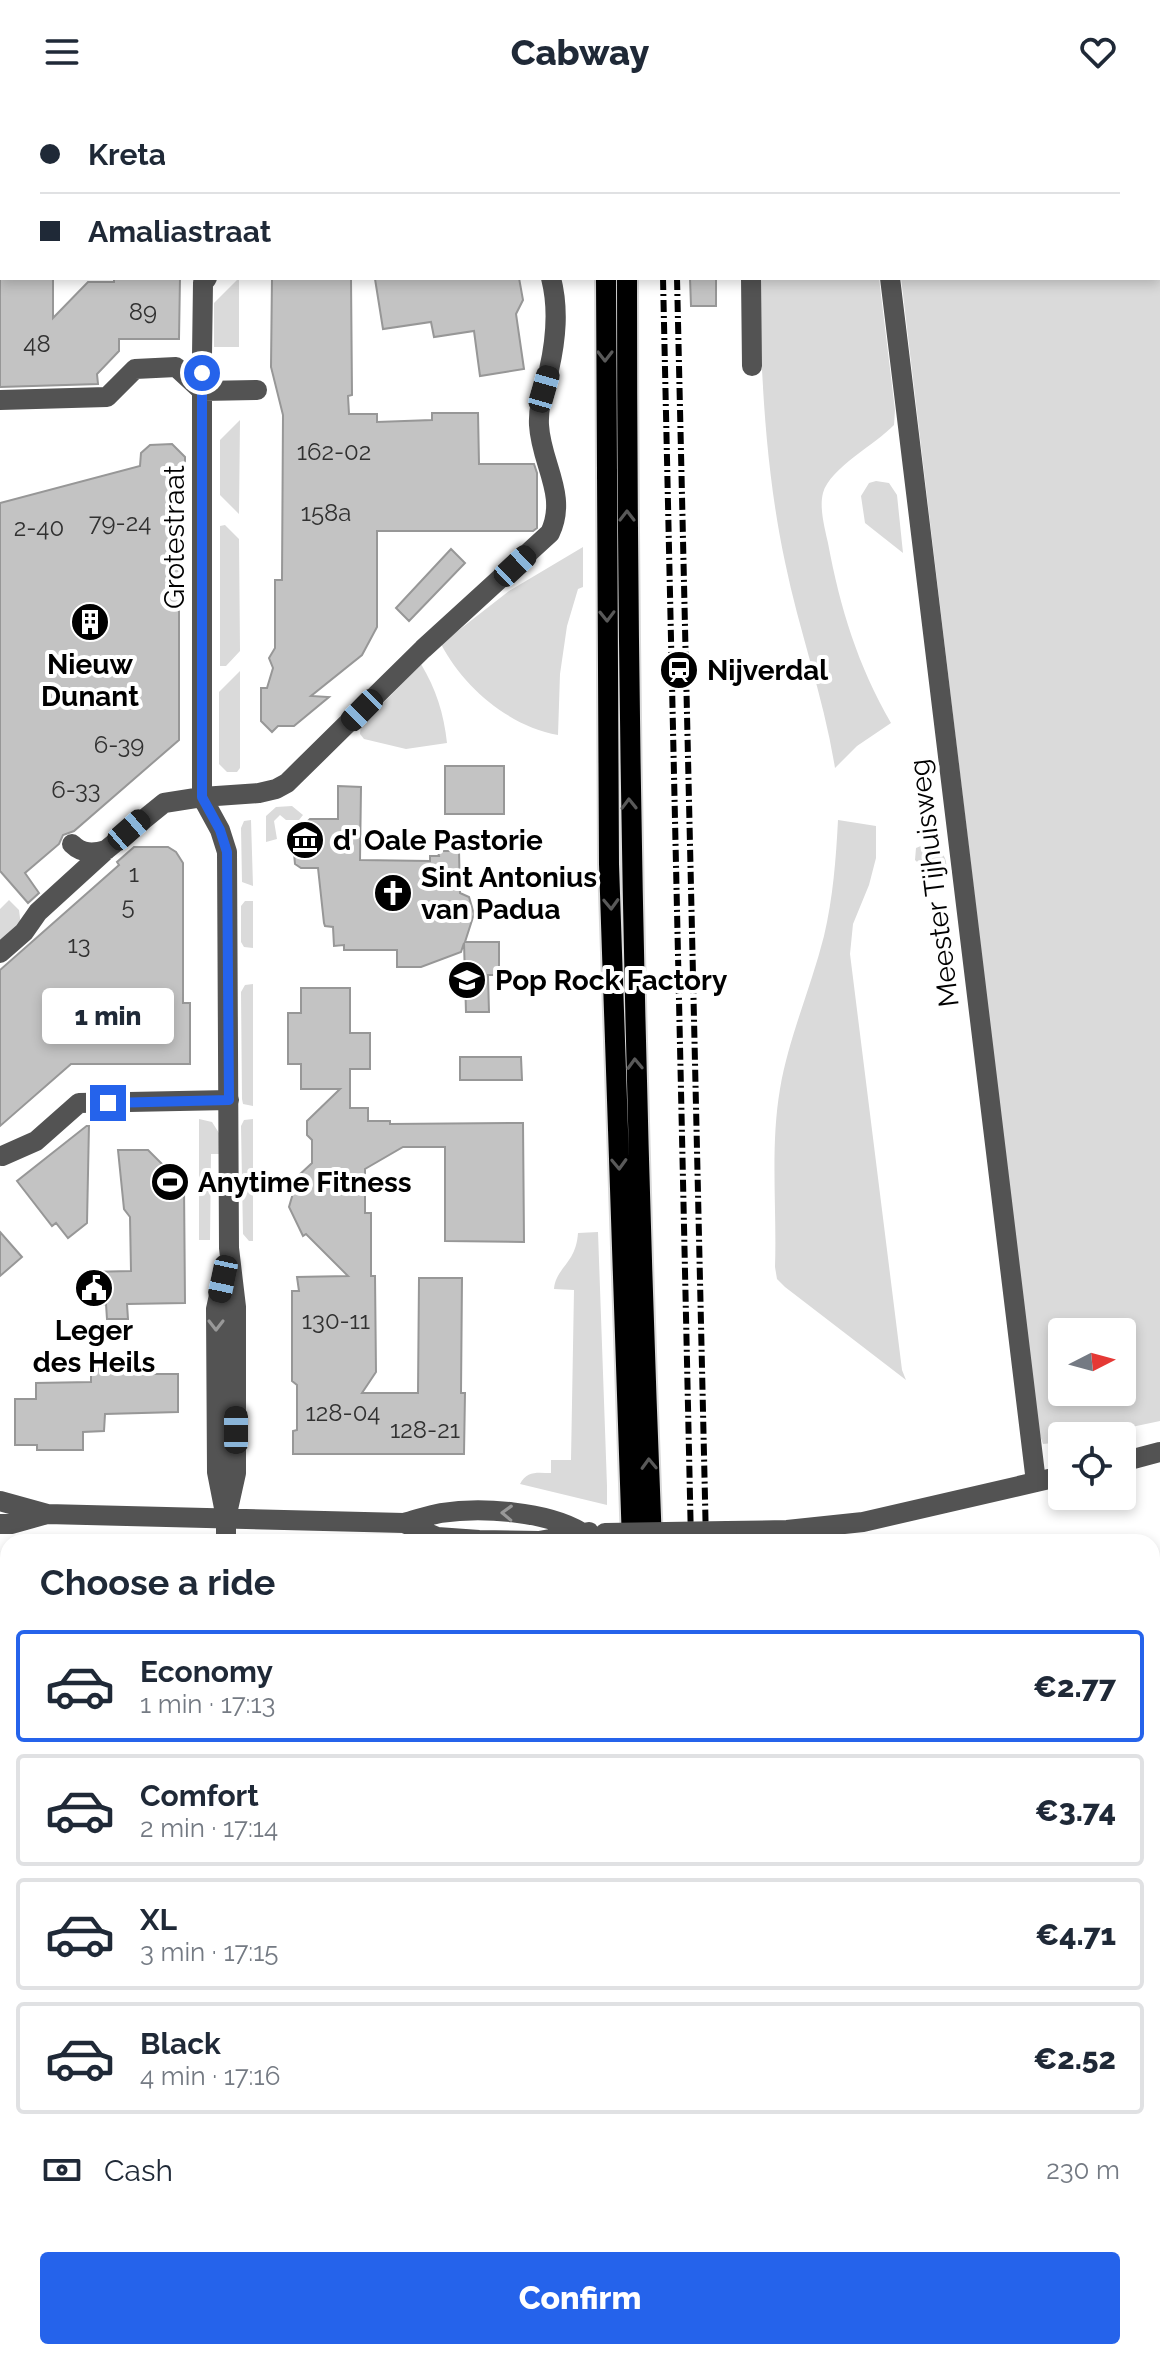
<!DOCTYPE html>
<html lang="en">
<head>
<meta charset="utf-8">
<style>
  body { margin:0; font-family:Raleway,sans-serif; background:#f2f2f3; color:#1f2937; height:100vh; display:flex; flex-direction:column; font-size:30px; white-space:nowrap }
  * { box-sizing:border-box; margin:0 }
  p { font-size:26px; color:#747a83 }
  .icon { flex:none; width:44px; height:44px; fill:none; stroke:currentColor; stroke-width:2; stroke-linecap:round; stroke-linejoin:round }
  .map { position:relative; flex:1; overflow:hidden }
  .side { position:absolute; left:0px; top:1430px; width:1160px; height:826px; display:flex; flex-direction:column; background:#fff; border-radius:24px 24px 0 0; box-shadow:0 4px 12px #0003 }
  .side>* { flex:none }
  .hud { position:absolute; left:0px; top:0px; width:1160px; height:176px; box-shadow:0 4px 12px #0003; display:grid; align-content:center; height:176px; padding:0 40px; background:#fff }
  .needle { width:52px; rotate:84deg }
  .buttons { position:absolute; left:1048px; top:1214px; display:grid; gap:16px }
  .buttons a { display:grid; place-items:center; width:88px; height:88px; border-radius:8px; background:#fff; box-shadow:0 4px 12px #0003; font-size:40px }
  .end { position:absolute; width:36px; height:36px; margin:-18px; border:10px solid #2563eb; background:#fff; box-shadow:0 0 0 4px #fff }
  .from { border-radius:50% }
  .bubble { position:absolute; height:56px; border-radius:8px; background:#fff; box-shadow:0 4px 12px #0003; font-size:26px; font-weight:800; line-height:56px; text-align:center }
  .car { position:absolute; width:24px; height:48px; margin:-24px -12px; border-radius:10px; box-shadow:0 0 6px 2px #0007; background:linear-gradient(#222 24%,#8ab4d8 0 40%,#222 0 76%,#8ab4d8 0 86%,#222 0) }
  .hud b { display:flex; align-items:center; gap:28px; height:76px; font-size:30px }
  .hud b+b { border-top:2px solid #e0e1e3 }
  .hud i { width:20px; height:20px; background:#1f2937 }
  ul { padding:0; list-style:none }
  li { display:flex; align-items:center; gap:24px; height:112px; margin:0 16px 12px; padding:0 24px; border:4px solid #e0e1e3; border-radius:8px }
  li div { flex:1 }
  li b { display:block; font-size:30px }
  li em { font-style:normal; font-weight:800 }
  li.on { border-color:#2563eb }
  li>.icon { width:72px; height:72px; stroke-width:1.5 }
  h2 { padding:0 40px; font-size:36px; line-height:96px }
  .pay { display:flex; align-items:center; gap:20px; height:88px; padding:0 40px; font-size:30px }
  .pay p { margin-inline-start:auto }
  .button { display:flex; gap:16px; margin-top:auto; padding:16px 40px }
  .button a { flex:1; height:92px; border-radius:8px; background:#2563eb; color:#fff; font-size:32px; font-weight:800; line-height:92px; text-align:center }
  header { display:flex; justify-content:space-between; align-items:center; height:104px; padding:0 40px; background:#fff; font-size:36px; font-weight:800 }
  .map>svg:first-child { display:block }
</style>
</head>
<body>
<header><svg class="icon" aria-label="menu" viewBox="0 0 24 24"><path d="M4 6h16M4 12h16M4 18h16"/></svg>Cabway<svg class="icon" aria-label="heart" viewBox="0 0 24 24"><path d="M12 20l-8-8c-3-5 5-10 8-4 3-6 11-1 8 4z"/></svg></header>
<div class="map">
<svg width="1160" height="2255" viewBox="0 0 1160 2255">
  <rect width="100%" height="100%" fill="#fff"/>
  <path fill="#dadada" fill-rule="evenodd" d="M1085,0H1160V1317L1089,1332H1062V1338L1043,1340L1038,1326L901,174H1158V2H1082ZM1062,1228H1122V1288H1062Z
    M239,174V243H214V199Z
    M759,174H879L895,306L894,321C876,340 830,364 823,389C819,404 825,425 828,439C840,504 858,562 891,619L857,642L835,664C824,594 799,527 785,458C765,364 761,269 759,174Z
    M240,316L239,410L220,391V336Z
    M876,377L889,379L897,391L903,449L865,419L861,392L869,379Z
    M225,421L239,435L240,547L226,562H220V422Z
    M583,443V483L578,485L567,522L560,570L558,631C509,622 464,584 441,540L509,487Z
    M421,560C436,585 444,610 447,639L406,645L364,635L360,630L361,622Z
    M240,567V664L237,668H227L219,660V588Z
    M292,702L303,711L299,716H286L280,711L274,717L277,735L266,738V712L276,703Z
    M251,716L253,782L242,778L241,724L244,717Z
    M838,716L876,722V754L869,781L853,820L850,850L902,1266L906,1276L785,1183L777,1175L775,1163C777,1105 770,1043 780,985C789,932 811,884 824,832C833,794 836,755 838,716Z
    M928,739C940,746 950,753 945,768C933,775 924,764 915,756L916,744Z
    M9,796L19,806L21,822L0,841V805Z
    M245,797H253V844L244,843L241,838V802Z
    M253,880V1002L243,1000L242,995L241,888L245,881Z
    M199,1015L212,1018L219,1029V1050H211L210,1136H199Z
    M253,1015V1137H249L243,1130L241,1022L244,1016Z
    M598,1128L607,1382V1401L520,1380C527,1366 538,1369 551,1369V1356H571L574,1186L554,1185C556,1163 576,1160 578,1129Z"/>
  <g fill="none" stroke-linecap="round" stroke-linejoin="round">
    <path stroke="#a1a1a1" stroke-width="7" d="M746,2248V2255"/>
  </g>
  <path fill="#c3c3c3" stroke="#979797" stroke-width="2" d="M0,174H53V214L88,178H114V174H180L179,235H119V247L97,270L98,280L0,283Z
    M272,174H351L352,291L348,292L349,310H377V318L432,316V309H478L479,360H534L537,369V424L533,427H377V523L362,551L311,592L329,593L294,622H278L272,628L261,617V584H267L273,564L269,554L275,544V476H282L283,311L271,263Z
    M519,174L523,196L516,210L524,265L480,272L474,227L434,233L431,218L383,225L375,175Z
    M690,174H716V202H691Z
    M172,340L185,353V371L179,377V636L74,727L63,731L59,740L25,769L39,789L28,799L0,767V399L140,362L141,349L150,341Z
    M451,445L465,459L409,517L396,504Z
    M445,662H504V710H445Z
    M338,682L361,683L360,756L430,757V752H439L438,747H459L460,789L469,793L474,810L465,838H499V871H488L489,908H466L464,839L461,848L421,863H397V846H344V841L334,842L333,823L325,822L324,819L318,764H301L295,760L294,749L303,744L302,723L310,715H338Z
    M134,743H168L176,748L183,759V899H190V960H71L0,1022V866L119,761L117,758Z
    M301,884H350V929H370V965H350V1004H368V1017H390V1020L523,1019L524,1138L445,1137V1043H403L365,1065V1109H371V1172H375L376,1268L362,1289H418L419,1174H462L461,1289H465L464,1350H293V1327L297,1326V1281L292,1277V1187H299L297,1173L348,1172L306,1130L303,1132L289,1103L298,1072L312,1059V1036L307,1031V1017L340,985H301V960H288V909H301Z
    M460,953H521L522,976H460Z
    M89,1020L87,1119L68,1134L56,1119L52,1122L17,1077Z
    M118,1046H148L184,1082L185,1199L127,1200L128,1215H107L106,1200L89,1201L87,1168L131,1167L130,1113L124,1105Z
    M0,1128L22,1153L0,1172Z
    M91,1261H149V1270H178V1308L105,1310L104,1327L83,1328V1346H37V1341H15V1295H36V1279L91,1278Z"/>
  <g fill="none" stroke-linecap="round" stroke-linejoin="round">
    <path stroke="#d9d9d9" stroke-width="20" stroke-dasharray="20 10" stroke-linecap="butt" d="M607,2V0
      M628,2V0"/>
    <g stroke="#dbdbdb" stroke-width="24">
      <path id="major" d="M606,174L609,760L632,1438
        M627,174C627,596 635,1017 652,1438
        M630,2255V2248
        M653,2255V2248"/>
    </g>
    <path stroke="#535353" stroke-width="20" d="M225,0V2
      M706,0L707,2
      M577,2V0
      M978,2L981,0
      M207,174L203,179L202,251V693L220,726L227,748L229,1144L236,1203V1369L226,1414
      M751,174L752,262
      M890,174L1036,1378
      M0,296L107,293L135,265L176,263L202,287L257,286
      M72,740C82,750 93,750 106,746
      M0,849L24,828L38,808L106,746L164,699L202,693L259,689L276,685L287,679L423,545L550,429C568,391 541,360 539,321C538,302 544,285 549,266C556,235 559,205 551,174
      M2,1052L36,1037L79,999L229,996
      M226,1160L216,1205L217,1368L226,1414V1438
      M1122,1358L1160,1348
      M0,1397L47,1410L404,1419C416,1416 429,1411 441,1409C481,1403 546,1407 581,1428
      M404,1419L437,1433L479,1436L539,1437L589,1428
      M0,1420H11L47,1410
      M727,1427L787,1426L863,1418L1062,1372
      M0,2041H8
      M227,2255V2248
      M767,2255L768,2248"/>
    <use href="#major" stroke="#000" stroke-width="20"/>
    <path stroke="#000" stroke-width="6" stroke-dasharray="12 4 2 4" stroke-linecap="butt" d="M663,174L691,1438
      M677,174L706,1438
      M706,2248L707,2255
      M721,2248V2255"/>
    <path stroke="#535353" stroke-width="20" d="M605,1429L727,1427"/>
  </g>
  <defs><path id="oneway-chevron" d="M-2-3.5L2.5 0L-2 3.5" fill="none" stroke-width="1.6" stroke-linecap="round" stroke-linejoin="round" transform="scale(2)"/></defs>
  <g stroke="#595959">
    <use href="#oneway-chevron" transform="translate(605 252) rotate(90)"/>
    <use href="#oneway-chevron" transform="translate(627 412) rotate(-90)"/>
    <use href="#oneway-chevron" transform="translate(607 512) rotate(89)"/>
    <use href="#oneway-chevron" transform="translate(629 700) rotate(-91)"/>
    <use href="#oneway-chevron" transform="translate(611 800) rotate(88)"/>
    <use href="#oneway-chevron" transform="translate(635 960) rotate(-92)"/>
    <use href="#oneway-chevron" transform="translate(619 1060) rotate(88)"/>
    <use href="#oneway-chevron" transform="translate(649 1360) rotate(-92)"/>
  </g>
  <g stroke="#989898">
    <use href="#oneway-chevron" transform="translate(216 1221) rotate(90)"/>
    <use href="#oneway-chevron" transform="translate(507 1409) rotate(-178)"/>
  </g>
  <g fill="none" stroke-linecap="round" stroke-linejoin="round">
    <path stroke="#2563eb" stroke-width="10" d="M108,999L229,996L227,748L220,726L202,693V269"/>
  </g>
  <defs>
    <g id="building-disc" transform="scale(2)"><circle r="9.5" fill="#000" stroke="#fff"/><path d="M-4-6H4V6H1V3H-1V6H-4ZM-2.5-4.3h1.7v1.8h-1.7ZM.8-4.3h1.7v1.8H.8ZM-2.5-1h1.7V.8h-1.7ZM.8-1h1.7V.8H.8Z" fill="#fff"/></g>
    <g id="station-disc" transform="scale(2)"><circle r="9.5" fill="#000" stroke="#fff"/><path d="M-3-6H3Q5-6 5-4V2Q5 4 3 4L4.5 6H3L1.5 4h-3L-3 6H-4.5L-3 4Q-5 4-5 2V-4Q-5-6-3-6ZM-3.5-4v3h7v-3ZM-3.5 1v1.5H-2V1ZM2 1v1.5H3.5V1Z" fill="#fff"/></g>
    <g id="museum-disc" transform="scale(2)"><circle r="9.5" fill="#000" stroke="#fff"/><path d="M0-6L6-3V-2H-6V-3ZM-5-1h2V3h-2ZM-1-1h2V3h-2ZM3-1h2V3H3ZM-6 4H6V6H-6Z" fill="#fff"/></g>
    <g id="church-disc" transform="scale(2)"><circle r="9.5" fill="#000" stroke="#fff"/><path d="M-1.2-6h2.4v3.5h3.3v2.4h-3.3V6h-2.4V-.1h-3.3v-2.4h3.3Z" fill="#fff"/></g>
    <g id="school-disc" transform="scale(2)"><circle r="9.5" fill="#000" stroke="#fff"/><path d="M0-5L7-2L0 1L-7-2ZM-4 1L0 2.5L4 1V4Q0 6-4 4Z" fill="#fff"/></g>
    <g id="stadium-disc" transform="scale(2)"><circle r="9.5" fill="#000" stroke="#fff"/><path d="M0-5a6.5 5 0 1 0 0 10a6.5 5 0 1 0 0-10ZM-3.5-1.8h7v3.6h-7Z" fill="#fff"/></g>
    <g id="civic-disc" transform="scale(2)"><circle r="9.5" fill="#000" stroke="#fff"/><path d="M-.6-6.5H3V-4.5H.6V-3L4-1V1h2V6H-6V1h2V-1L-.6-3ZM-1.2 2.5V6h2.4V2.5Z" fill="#fff"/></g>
  </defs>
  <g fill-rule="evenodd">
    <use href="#building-disc" x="90" y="518"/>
    <use href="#station-disc" x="679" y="566"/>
    <use href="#museum-disc" x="305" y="736"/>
    <use href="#church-disc" x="393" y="789"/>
    <use href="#school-disc" x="467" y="876"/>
    <use href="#stadium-disc" x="170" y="1078"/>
    <use href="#civic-disc" x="94" y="1184"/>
  </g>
  <g text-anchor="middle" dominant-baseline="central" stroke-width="8" stroke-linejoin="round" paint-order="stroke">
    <g font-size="24" fill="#313131">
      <text x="143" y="207">89</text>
      <text x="37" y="239">48</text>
      <text x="334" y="347">162-02</text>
      <text x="326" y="408">158a</text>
      <text x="120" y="418">79-24</text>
      <text x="39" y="423">2-40</text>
      <text x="119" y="640">6-39</text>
      <text x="76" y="685">6-33</text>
      <text x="134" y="769">1</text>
      <text x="128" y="801">5</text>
      <text x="79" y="840">13</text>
      <text x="336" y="1216">130-11</text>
      <text x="343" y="1308">128-04</text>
      <text x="425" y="1325">128-21</text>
    </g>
    <g font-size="28" fill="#000" stroke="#fff">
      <text transform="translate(174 433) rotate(-90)">Grotestraat</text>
      <text transform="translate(934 779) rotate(-97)">Meester Tijhuisweg</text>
    </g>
    <g font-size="28" font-weight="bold" fill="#000" stroke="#fff" text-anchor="start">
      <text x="90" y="560" text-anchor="middle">Nieuw<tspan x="90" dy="32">Dunant</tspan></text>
      <text x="707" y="566">Nijverdal</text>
      <text x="333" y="736">d' Oale Pastorie</text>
      <text x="421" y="773">Sint Antonius<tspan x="421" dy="32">van Padua</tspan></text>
      <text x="495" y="876">Pop Rock Factory</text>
      <text x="198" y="1078">Anytime Fitness</text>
      <text x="94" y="1226" text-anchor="middle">Leger<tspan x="94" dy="32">des Heils</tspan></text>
    </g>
  </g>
</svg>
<div class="buttons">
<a><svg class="needle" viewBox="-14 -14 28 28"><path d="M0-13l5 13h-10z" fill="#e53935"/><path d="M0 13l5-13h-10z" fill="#747a83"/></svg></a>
<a><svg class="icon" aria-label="locate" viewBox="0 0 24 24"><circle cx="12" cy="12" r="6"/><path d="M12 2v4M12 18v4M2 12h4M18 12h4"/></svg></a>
</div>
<i class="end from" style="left:202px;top:269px"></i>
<i class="end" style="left:108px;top:999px"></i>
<div class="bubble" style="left:42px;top:884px;width:132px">1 min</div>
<i class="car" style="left:544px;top:285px;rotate:16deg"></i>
<i class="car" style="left:515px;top:462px;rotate:47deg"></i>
<i class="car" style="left:362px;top:606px;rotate:225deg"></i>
<i class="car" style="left:129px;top:726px;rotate:49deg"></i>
<i class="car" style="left:223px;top:1175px;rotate:192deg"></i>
<i class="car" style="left:236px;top:1326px;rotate:0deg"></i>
<div class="hud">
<b><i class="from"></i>Kreta</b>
<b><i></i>Amaliastraat</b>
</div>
<section class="side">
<h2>Choose a ride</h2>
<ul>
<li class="on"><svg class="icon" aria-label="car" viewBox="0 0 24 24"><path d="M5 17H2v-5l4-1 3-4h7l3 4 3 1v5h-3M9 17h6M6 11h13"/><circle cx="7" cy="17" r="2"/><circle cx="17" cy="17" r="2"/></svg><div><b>Economy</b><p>1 min · 17:13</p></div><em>€2.77</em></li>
<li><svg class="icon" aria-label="car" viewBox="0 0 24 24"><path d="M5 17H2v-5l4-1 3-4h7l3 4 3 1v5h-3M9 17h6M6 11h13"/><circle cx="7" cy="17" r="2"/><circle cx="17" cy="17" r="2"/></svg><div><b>Comfort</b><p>2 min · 17:14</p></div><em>€3.74</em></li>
<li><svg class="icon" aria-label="car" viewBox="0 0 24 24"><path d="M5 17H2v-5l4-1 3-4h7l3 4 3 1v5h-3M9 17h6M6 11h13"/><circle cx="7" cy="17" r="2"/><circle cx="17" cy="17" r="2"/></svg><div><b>XL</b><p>3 min · 17:15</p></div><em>€4.71</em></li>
<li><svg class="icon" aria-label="car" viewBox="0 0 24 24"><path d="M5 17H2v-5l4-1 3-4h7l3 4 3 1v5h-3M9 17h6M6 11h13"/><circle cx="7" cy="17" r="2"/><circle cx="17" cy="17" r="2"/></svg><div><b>Black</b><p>4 min · 17:16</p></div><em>€2.52</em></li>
</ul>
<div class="pay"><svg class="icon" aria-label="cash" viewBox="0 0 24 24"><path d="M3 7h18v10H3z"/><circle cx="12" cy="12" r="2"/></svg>Cash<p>230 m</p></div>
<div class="button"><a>Confirm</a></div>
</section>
</div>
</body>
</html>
